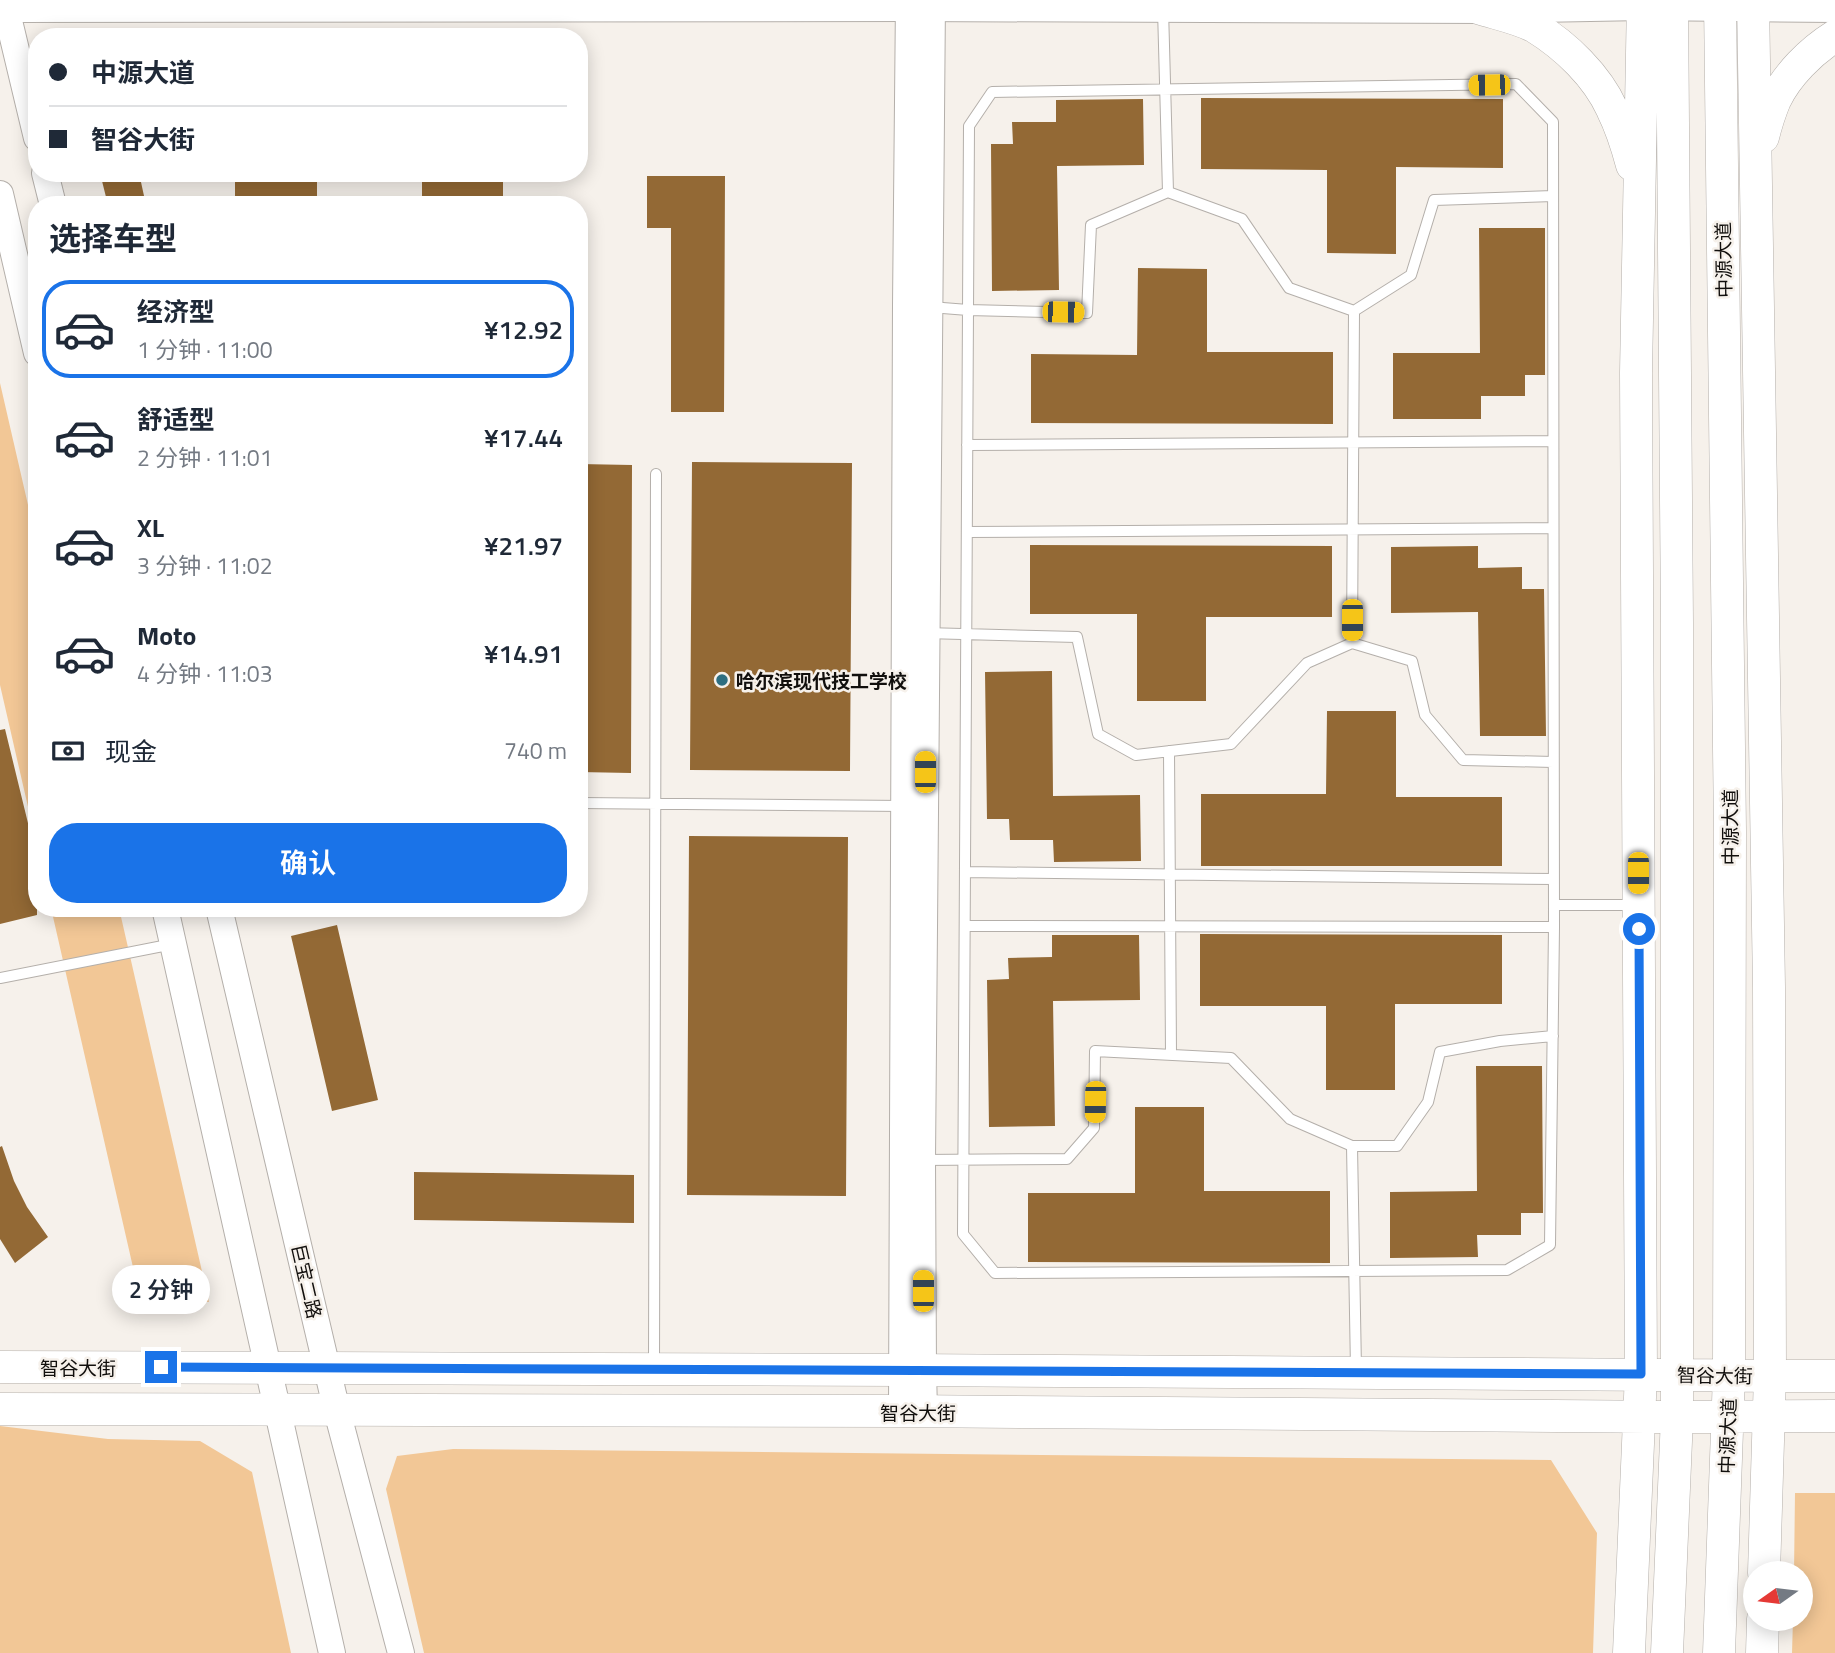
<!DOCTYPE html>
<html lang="zh">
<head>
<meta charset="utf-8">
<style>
  body { margin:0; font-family:"Titillium Web","Noto Sans SC",sans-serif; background:#f2f2f3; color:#1f2937; height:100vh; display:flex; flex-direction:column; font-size:26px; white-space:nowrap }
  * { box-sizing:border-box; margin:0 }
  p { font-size:23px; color:#747a83 }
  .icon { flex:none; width:38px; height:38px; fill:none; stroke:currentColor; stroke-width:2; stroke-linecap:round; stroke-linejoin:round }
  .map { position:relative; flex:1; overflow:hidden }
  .sheet { position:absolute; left:28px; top:196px; width:560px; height:721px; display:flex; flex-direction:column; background:#fff; border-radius:28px; box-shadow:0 4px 18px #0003 }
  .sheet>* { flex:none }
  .banner { position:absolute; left:28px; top:28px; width:560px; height:154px; border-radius:28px; box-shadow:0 4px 18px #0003; display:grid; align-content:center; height:154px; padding:0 21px; background:#fff }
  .needle { width:46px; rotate:256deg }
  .controls { position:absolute; left:1743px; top:1561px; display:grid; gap:14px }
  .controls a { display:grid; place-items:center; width:70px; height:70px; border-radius:50%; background:#fff; box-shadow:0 4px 18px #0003; font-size:35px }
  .end { position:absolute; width:32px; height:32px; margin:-16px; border:9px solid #1a73e8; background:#fff; box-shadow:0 0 0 4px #fff }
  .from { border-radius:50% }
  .bubble { position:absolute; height:49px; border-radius:24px; background:#fff; box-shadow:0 4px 18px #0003; font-size:23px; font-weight:600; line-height:49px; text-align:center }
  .car { position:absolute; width:21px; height:42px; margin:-21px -10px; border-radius:9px; box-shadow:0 0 5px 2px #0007; background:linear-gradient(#f5c518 24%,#345 0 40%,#f5c518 0 76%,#345 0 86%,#f5c518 0) }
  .banner b { display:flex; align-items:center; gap:24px; height:66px; font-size:26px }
  .banner b+b { border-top:2px solid #e0e1e3 }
  .banner i { width:18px; height:18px; background:#1f2937 }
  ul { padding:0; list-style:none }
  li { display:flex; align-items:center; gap:21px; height:98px; margin:0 14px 10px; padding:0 7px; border:4px solid transparent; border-radius:28px }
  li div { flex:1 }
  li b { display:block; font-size:26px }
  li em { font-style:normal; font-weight:600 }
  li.active { border-color:#1a73e8 }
  li>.icon { width:63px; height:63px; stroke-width:1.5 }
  h2 { padding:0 21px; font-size:32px; line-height:84px }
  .pay { display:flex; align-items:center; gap:18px; height:77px; padding:0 21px; font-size:26px }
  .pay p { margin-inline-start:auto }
  .cta { display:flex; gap:14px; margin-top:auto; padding:14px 21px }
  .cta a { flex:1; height:80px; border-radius:28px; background:#1a73e8; color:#fff; font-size:28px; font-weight:600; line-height:80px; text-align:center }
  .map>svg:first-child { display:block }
</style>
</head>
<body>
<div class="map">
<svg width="1835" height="1653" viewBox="0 0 1835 1653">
  <rect width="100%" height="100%" fill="#f6f1eb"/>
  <path fill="#f2c796" d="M0,383L37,544V846L0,685Z
    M51,908H119L209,1302L140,1298Z
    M0,1426L108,1439L200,1441L252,1472L291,1653H0Z
    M453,1449L1551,1460L1597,1533L1593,1653H424L386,1489L397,1456Z
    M1795,1493H1835V1653H1792L1793,1619H1801V1573H1794Z"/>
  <path fill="#936935" d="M1201,98L1503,99V168L1396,167V254L1327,253V170L1201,169Z
    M1143,99L1144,165L1057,166L1059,290L992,291L991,144H1013L1012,122H1056V100Z
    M100,173H139L146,205H108Z
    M235,173H317V205H235Z
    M422,173H503V205H422Z
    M647,176H725L724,412H671V228H647Z
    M1479,228H1545V375H1525V396H1481V419H1393V353H1480Z
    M1138,268L1207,269V352H1333V424L1031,423V354L1137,355Z
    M692,462L852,463L850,771L690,770Z
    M579,464L632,465L631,773L579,772Z
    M1030,545L1332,546V617H1206V701H1137V614H1030Z
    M1478,546V568L1522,567V589H1544L1546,736H1480L1478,612L1391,613V547Z
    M1052,671L1053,796L1140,795L1141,861L1054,862L1053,840H1010L1009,819H987L985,672Z
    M1327,711H1396V797H1502V866H1201V794H1326Z
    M5,729L37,860V915L0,924V730Z
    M689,836L848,837L846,1196L687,1195Z
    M337,925L378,1100L332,1111L291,936Z
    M1200,934L1502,935V1004H1395V1090H1326V1006H1200Z
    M1052,935H1139L1140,1000L1053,1001L1055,1126L989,1127L987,980L1009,979L1008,958L1052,957Z
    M1476,1066H1542L1543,1213H1521V1235H1477L1478,1257L1390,1258V1192L1477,1191Z
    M1135,1107H1204V1191H1330V1263L1028,1262V1193H1135Z
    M2,1146L14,1181L27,1207L48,1237L15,1263L0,1239V1147Z
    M414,1172L634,1175V1223L414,1220Z"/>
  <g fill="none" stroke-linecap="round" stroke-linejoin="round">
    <g stroke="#b4afaa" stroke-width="12">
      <path id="service" d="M1163,9L1168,192
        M1516,84L1553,122L1554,927L1550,1245L1507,1270L995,1273L963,1234L969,126L992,92Z
        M930,307L968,310L1087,313L1091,225L1168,192L1242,219L1289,288L1354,311L1411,275L1434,200L1553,196
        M967,445L1553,441
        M967,532L1553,528
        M925,633L1077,637L1098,734L1136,755L1231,744L1307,663L1352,643L1412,661L1425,715L1463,760L1553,762
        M1352,643L1354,311
        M1169,751L1171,1055
        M579,803L905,806
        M965,872L1554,879
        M1554,905H1631
        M965,926L1554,927
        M0,978L173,944
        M1352,1146L1356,1369
        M921,1160L1067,1159L1094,1128L1095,1051L1231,1058L1290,1119L1352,1146H1397L1428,1102L1440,1052L1500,1041L1553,1036
        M654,1366L656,474"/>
    </g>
    <g stroke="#b4afaa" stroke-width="28">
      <path id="tertiary" d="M4,0L37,138
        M45,173L53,205
        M0,194L37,353
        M165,908L332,1653
        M219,908L337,1411L401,1653
        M902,1411L906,305L909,0
        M924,1411L923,1370L922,1160L932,0"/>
    </g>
    <g stroke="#b4afaa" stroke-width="32">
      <path id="secondary" d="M0,7L909,6L1489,8L1643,5L1835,7"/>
    </g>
    <g stroke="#b4afaa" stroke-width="33">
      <path id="primary" d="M1753,0L1769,987L1770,1375L1764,1573
        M1478,8C1497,14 1518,18 1535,27C1566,46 1597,76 1612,109C1621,127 1627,146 1632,165
        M1763,137C1766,125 1770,112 1775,100C1787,75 1811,51 1835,36
        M0,1367C612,1366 1223,1373 1835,1376
        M0,1409L902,1411L1677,1417L1835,1416
        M1629,1653L1641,1374L1636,373L1643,0
        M1667,1653L1677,1417V623L1672,0
        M1719,1653L1729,1375L1730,831L1720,0
        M1762,1653L1763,1619"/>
    </g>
    <use href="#service" stroke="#fff" stroke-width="10"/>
    <use href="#tertiary" stroke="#fff" stroke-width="26"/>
    <use href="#secondary" stroke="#fff" stroke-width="30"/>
    <use href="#primary" stroke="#fff" stroke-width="32"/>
  </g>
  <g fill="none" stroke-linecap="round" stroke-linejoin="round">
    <path stroke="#1a73e8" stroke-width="9" d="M161,1367L1641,1374L1639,929"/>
  </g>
  <circle fill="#2d6e81" stroke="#f6f1eb" stroke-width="2.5" cx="722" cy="680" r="7"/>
  <g text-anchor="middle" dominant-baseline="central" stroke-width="5" stroke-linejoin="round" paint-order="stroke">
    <g font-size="19" fill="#110f0d" stroke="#f6f1eb">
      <text transform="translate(1723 260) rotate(-91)">中源大道</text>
      <text transform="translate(1729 827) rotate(-90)">中源大道</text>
      <text transform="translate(307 1281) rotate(77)">巨宝二路</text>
      <text x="78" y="1367">智谷大街</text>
      <text transform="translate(1715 1375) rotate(1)">智谷大街</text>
      <text x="918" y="1412">智谷大街</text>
      <text transform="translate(1727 1436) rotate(-88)">中源大道</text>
    </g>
    <g font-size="19" font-weight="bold" fill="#110f0d" stroke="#f6f1eb" text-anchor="start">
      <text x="736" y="680">哈尔滨现代技工学校</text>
    </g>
  </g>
</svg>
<div class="controls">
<a><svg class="needle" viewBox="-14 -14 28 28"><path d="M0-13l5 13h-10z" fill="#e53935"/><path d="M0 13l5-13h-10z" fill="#747a83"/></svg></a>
</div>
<i class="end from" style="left:1639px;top:929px"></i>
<i class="end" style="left:161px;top:1367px"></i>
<div class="bubble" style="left:112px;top:1265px;width:98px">2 分钟</div>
<i class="car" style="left:1489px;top:85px;rotate:269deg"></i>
<i class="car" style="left:1063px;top:312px;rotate:91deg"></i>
<i class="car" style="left:1352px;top:620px;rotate:180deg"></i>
<i class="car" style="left:925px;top:772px;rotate:0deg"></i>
<i class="car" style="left:1638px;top:873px;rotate:180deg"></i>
<i class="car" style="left:1095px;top:1102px;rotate:181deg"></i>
<i class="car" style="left:923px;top:1291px;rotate:0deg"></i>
<div class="banner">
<b><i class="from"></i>中源大道</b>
<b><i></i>智谷大街</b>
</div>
<section class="sheet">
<h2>选择车型</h2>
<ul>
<li class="active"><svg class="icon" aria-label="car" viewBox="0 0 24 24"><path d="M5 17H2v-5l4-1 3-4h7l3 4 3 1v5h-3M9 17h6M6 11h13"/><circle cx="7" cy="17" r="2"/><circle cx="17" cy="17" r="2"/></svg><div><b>经济型</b><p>1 分钟 · 11:00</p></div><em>¥12.92</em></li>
<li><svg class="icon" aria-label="car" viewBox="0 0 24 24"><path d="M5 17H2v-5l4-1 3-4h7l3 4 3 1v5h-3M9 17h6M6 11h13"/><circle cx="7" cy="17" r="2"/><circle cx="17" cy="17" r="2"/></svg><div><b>舒适型</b><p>2 分钟 · 11:01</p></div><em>¥17.44</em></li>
<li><svg class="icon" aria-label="car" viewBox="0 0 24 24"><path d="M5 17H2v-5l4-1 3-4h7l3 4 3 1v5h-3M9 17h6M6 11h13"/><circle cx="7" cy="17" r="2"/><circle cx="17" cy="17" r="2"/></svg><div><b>XL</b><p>3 分钟 · 11:02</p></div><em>¥21.97</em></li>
<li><svg class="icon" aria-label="car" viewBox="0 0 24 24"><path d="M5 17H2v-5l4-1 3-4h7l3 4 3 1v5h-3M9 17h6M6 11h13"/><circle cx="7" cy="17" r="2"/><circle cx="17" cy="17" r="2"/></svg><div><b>Moto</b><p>4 分钟 · 11:03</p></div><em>¥14.91</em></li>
</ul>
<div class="pay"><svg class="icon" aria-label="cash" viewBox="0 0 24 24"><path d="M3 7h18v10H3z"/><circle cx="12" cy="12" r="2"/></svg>现金<p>740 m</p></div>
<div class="cta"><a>确认</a></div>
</section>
</div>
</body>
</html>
